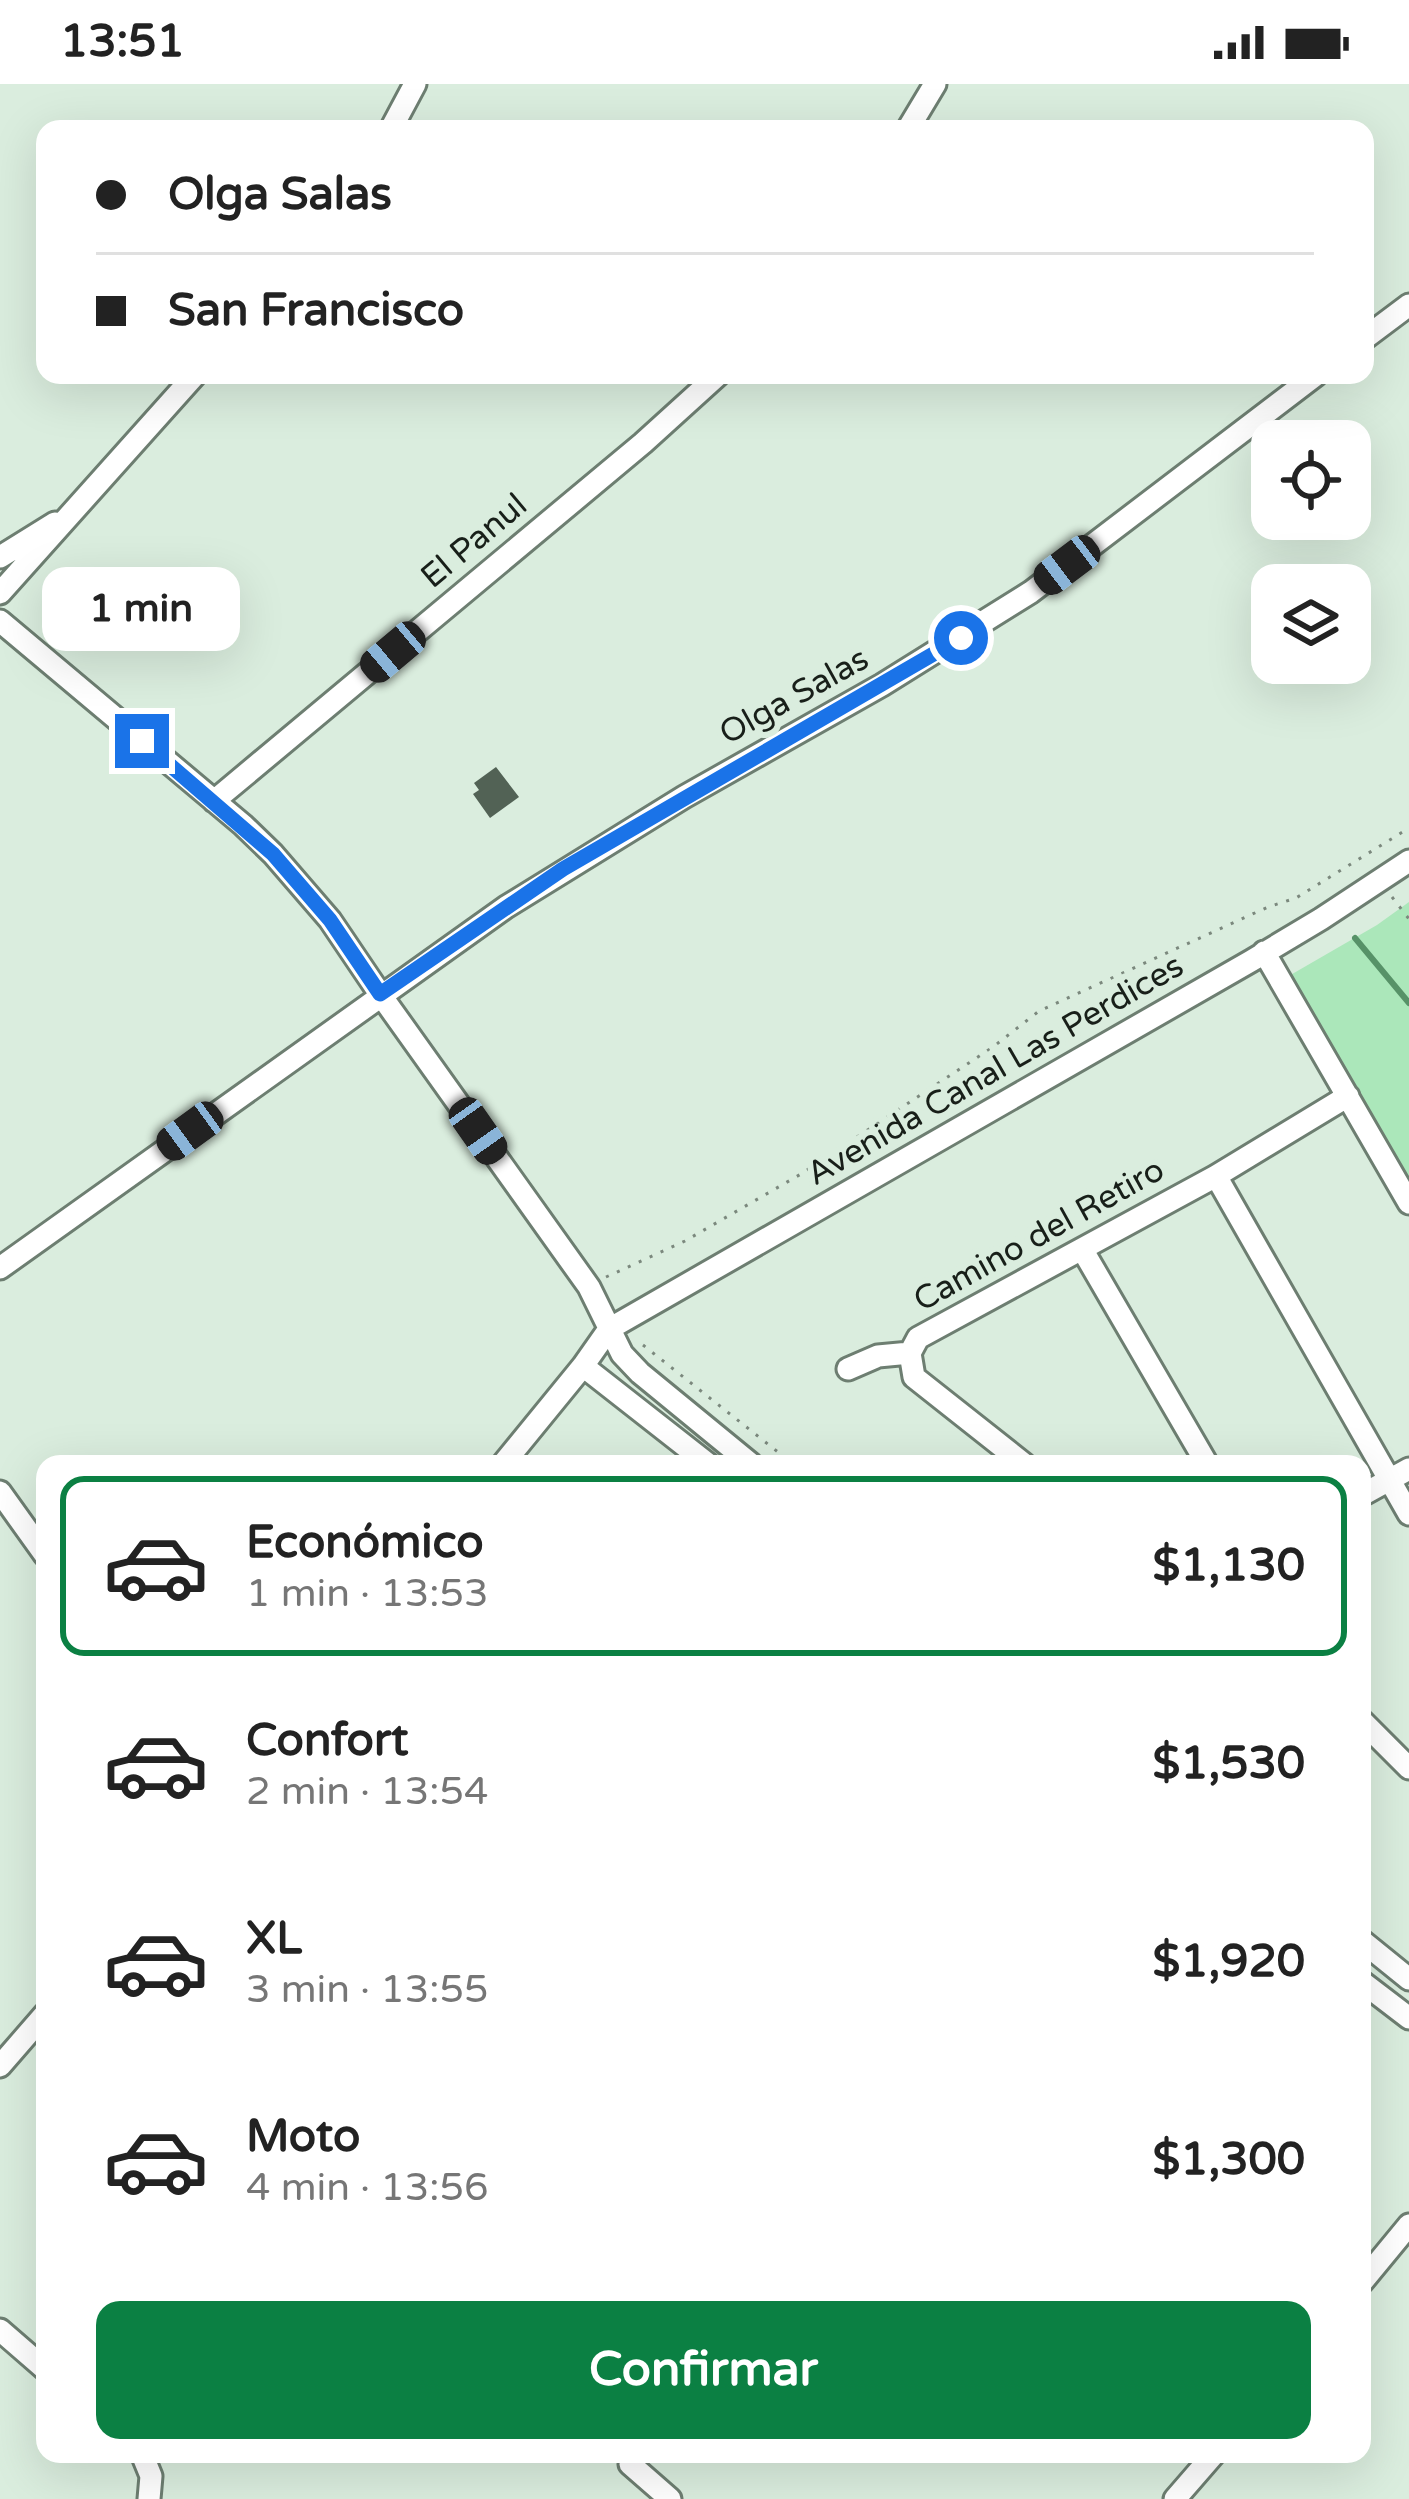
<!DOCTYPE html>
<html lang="es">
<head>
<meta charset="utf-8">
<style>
  body { margin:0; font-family:"Varela Round",sans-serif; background:#f6f6f6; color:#222; height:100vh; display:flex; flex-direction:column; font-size:45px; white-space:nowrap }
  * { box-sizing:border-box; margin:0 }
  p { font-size:39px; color:#767676 }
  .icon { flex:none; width:66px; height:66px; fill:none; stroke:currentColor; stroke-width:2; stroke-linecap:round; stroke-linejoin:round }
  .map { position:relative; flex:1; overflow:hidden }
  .drawer { position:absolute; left:36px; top:1371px; width:1335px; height:1008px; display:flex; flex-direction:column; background:#fff; border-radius:24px; box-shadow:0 12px 48px #0002 }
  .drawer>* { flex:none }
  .hud { position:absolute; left:36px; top:36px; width:1338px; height:264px; border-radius:24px; box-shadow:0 12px 48px #0002; display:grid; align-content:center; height:264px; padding:0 60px; background:#fff }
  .tools { position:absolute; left:1251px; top:336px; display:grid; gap:24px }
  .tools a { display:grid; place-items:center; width:120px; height:120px; border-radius:24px; background:#fff; box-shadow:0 12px 48px #0002; font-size:60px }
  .end { position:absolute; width:54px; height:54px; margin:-27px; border:15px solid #1a73e8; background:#fff; box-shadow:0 0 0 6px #fff }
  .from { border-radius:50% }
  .bubble { position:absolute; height:84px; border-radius:24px; background:#fff; box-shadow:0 12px 48px #0002; font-size:39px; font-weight:700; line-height:84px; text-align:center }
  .car { position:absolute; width:36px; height:72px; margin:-36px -18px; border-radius:15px; box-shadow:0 0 9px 3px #0007; background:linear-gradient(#222 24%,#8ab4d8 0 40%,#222 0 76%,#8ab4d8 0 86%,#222 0) }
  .hud b { display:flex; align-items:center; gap:42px; height:114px; font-size:45px }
  .hud b+b { border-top:3px solid #e0e0e0 }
  .hud i { width:30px; height:30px; background:#222 }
  ul { padding:21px 0 0; list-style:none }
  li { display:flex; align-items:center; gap:36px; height:180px; margin:0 24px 18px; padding:0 36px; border:6px solid transparent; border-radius:24px }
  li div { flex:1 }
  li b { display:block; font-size:45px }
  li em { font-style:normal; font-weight:700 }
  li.selected { border-color:#0b8043 }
  li>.icon { width:108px; height:108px; stroke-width:1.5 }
  .button { display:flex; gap:24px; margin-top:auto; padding:24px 60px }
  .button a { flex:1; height:138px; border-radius:24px; background:#0b8043; color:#fff; font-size:48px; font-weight:700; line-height:138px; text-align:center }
  .status { display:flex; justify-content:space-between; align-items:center; height:84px; padding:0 60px; background:#fff; direction:ltr }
  .status svg { height:33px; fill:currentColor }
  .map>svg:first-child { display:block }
</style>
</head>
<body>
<div class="status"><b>13:51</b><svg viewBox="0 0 49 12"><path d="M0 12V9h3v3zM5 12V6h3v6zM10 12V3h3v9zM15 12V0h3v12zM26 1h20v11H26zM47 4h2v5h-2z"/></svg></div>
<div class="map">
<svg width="1409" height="2415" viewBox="0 0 1409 2415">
  <rect width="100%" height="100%" fill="#daedde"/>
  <path fill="#abe7ba" d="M1409,818V1096L1287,893L1377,841Z"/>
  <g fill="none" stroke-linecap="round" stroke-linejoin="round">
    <path stroke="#579268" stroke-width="6" d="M1355,854L1409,919"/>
  </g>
  <path fill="#526255" d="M496,683L519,713L490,734L473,710L479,706L474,699Z"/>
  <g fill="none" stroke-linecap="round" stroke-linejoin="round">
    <g stroke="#6d7e71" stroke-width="27">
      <path id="minor" d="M391,45L415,0
        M908,45L935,0
        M1365,254L1409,221
        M0,473L55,439
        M0,509L195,291
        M0,537L243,741L273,770L330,836L380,910L589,1203L622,1270L640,1289L751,1380
        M214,717L643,359L718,291
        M1264,868L1409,1119
        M1216,1092L1409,1430
        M1082,1165L1207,1380
        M0,1184L506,823L684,713L882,601L1031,508L1316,291
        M583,1282L708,1380
        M848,1285L878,1272L910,1269
        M503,1380L583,1282L609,1245L1251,877L1321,835L1409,777
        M1024,1380L914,1293L910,1269L918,1254L1216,1092L1348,1012
        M0,1408L45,1471
        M1362,1411L1409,1385
        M1362,1637L1409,1684
        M1362,1857L1409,1895
        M1362,1898L1409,1934
        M0,1982L45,1930
        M1362,2198L1409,2141
        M0,2246L45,2285
        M142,2370L151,2392L149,2415
        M630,2380L670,2415
        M1175,2415L1214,2370"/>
    </g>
    <path stroke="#7b887d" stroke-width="3" stroke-dasharray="3 9" stroke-linecap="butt" d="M1392,813L1409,835
      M606,1193L685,1157L801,1090L993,963L1039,927L1268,823L1296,814L1409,744
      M643,1261L793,1380"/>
    <use href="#minor" stroke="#fff" stroke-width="21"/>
  </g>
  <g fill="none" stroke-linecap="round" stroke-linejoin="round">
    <path stroke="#1a73e8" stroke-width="15" d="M142,657L273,770L330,836L380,910L563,785L961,554"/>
  </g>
  <g text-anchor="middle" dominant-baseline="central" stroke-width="12" stroke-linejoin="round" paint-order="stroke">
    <g font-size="33" fill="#181f19" stroke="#daedde">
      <text transform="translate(474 457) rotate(-40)">El Panul</text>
      <text transform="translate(794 612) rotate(-29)">Olga Salas</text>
      <text transform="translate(995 986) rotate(-30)">Avenida Canal Las Perdices</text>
      <text transform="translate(1039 1151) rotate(-29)">Camino del Retiro</text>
    </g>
  </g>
</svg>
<div class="tools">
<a><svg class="icon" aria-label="locate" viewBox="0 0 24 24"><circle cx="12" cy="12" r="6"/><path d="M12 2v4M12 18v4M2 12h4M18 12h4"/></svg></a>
<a><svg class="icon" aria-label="layers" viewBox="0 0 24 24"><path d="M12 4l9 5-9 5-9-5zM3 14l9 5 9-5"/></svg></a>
</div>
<i class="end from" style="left:961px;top:554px"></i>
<i class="end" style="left:142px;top:657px"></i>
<div class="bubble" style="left:42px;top:483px;width:198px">1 min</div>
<i class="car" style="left:1067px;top:481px;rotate:233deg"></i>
<i class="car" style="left:393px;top:568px;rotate:230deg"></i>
<i class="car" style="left:190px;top:1047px;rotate:234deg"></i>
<i class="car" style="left:478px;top:1047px;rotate:145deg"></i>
<div class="hud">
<b><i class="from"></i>Olga Salas</b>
<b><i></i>San Francisco</b>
</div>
<section class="drawer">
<ul>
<li class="selected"><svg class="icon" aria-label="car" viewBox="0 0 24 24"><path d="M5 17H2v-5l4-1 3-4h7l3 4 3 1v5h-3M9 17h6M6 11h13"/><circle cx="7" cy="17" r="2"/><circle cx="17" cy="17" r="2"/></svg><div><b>Económico</b><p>1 min · 13:53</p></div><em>$1,130</em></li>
<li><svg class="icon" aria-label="car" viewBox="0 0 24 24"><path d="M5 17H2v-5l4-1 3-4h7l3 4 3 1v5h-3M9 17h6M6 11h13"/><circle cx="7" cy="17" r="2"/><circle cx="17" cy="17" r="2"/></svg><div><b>Confort</b><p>2 min · 13:54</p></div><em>$1,530</em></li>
<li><svg class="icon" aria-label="car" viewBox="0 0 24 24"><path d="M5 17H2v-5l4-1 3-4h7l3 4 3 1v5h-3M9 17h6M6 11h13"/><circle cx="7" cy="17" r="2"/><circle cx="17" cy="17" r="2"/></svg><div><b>XL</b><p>3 min · 13:55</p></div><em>$1,920</em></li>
<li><svg class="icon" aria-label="car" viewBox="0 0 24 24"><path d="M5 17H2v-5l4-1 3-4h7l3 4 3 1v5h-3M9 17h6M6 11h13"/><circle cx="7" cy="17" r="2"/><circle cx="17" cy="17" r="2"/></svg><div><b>Moto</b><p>4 min · 13:56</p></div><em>$1,300</em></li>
</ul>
<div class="button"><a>Confirmar</a></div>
</section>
</div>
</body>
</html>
